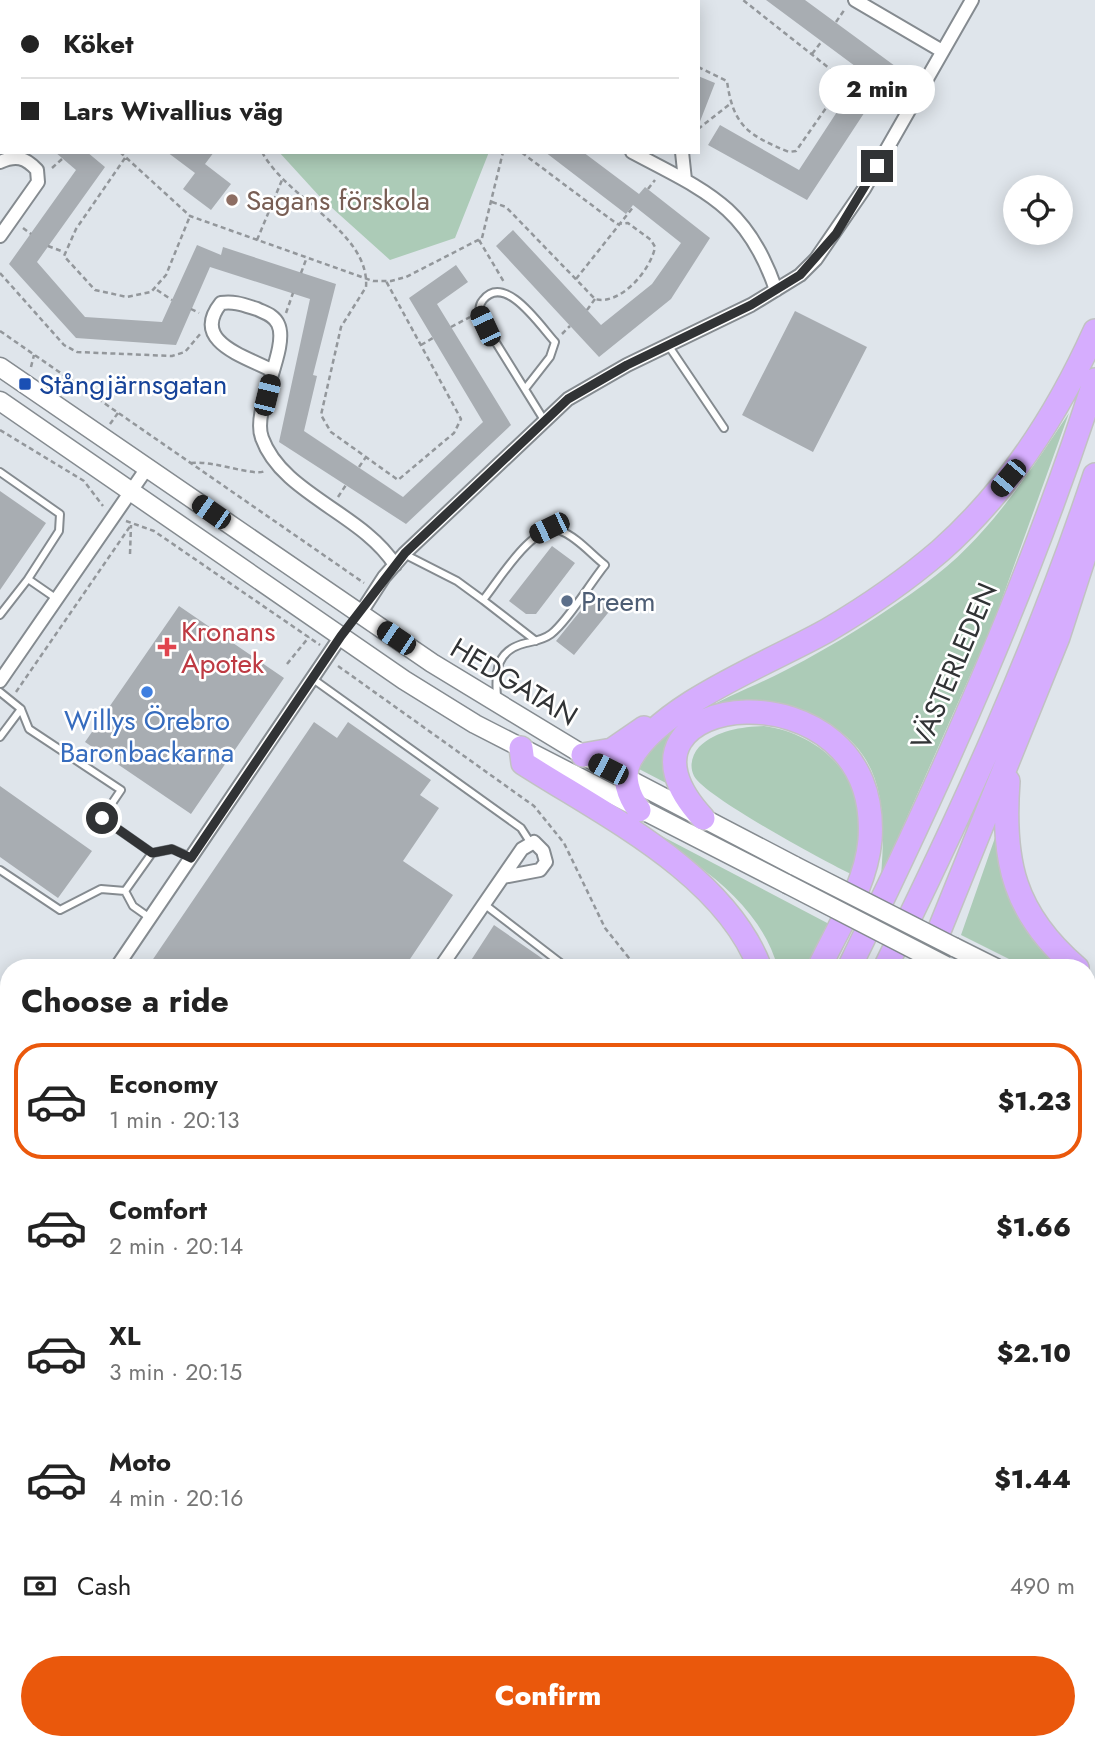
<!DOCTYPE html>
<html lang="en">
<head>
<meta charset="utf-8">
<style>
  body { margin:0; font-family:Jost,sans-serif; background:#f2f2f2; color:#222; height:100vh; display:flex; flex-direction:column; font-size:26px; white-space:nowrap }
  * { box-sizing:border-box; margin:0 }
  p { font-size:23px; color:#767676 }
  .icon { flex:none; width:38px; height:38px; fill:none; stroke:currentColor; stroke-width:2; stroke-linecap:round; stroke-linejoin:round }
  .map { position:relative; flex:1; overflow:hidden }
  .side { position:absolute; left:0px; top:959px; width:1096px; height:791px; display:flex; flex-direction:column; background:#fff; border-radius:28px 28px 0 0; box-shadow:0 4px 18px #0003 }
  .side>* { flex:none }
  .banner { position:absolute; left:0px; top:0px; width:700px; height:154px; box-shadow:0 4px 18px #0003; display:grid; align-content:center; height:154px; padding:0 21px; background:#fff }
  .buttons { position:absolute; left:1003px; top:175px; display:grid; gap:14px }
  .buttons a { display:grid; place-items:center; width:70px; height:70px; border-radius:50%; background:#fff; box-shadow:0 4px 18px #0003; font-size:35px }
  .end { position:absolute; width:32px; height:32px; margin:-16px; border:9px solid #313335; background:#fff; box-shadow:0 0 0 4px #fff }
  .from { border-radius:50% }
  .bubble { position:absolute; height:49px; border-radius:24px; background:#fff; box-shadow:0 4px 18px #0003; font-size:23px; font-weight:800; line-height:49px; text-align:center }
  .car { position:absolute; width:21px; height:42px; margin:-21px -10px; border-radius:9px; box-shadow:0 0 5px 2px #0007; background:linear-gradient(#222 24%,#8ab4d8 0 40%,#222 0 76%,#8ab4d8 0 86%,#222 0) }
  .banner b { display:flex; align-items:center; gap:24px; height:66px; font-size:26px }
  .banner b+b { border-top:2px solid #e0e0e0 }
  .banner i { width:18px; height:18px; background:#222 }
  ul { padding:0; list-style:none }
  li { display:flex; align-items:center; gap:21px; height:116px; margin:0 14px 10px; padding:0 7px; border:4px solid transparent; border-radius:28px }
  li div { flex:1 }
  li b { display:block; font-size:26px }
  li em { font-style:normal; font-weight:800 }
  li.active { border-color:#ea580c }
  li>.icon { width:63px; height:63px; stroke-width:1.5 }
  h2 { padding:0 21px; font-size:32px; line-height:84px }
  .pay { display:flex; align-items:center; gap:18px; height:77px; padding:0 21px; font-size:26px }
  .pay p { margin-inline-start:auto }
  .button { display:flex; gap:14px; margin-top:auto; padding:14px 21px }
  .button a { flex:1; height:80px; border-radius:42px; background:#ea580c; color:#fff; font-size:28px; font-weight:800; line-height:80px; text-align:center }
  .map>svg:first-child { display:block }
</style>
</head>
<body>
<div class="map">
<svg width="1095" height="1750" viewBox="0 0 1095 1750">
  <rect width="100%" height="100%" fill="#dfe5eb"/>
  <path fill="#accbb7" d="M279,152H489L455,238L390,260L321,198Z
    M1069,413L993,624L881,876C887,801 883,741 801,711C781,705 754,698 733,704C713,710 691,727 672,737L663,764L666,783L639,769C668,715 735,697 786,670C835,645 882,615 926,583C987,539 1028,474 1069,413Z
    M764,726C819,734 863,774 860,832C860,846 855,861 853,875C826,862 705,797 694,776C689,766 692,755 699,747C717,730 741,727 764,726Z
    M610,809L831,925L809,968H778C756,890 674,850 610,809Z
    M997,832L1069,968H1027L961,935Z
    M1087,1063L1095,1069V1142L1087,1155Z
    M499,1741H611L606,1750H494Z"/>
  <path fill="#a8adb2" d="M766,0H805L895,66L807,200L708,145L720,125L799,170L863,72Z
    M698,76L715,83L699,124L698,123Z
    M55,152H87L105,167L37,262L85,317L162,322L197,245L221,255L223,247L336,284L313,375L317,376L304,431L403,497L483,422L409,298L456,265L468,282L437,304L511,425L406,524L279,442L310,299L210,267L176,345L76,338L9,264L76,170Z
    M167,152H214L205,164L231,184L211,210L183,189L195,173Z
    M545,152H583L639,194L645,187L710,238L671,299L599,357L496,246L513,230L601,325L652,284L681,243L633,205L626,214Z
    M795,311L867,347L813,452L742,415Z
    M0,491L46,523L0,590Z
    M552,546L575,563L536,614H526L509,601Z
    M594,594L612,608L574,655L556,641Z
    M179,606L284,678L191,814L85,742Z
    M314,722L337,738L348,722L431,780L420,795L439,808L403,861L453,895L404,968H147Z
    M0,786L92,851L58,898L0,857Z
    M494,925L556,968H466Z"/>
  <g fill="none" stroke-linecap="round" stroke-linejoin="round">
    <g stroke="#858b90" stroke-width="10">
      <path id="lane" d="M668,345L724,428
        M525,389L550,357L555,342C541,327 505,272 483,300C476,308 481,317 485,325L544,420
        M0,472L60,514L59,531L28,579L57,599
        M404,554L457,581L483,600
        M0,615L28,579
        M313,679L521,828L530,842
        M0,692L21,709
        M497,697C495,671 496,650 526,643C535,641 543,640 551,634C567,622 591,582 605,565C592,555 577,537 561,531C534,521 500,579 483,600L536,641
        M0,737L21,709L29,729L121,790L102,818L152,853L172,849L190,857
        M0,870L60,910L101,889L125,891L133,906L150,918
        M125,891L152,853
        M484,904L567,968
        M942,1750L947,1741"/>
    </g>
    <g stroke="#858b90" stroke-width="16">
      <path id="street" d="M855,0L942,51
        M632,152C705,191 747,205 776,290
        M682,152L685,180
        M0,162C16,155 25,157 37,170L38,182L0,236
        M273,371C245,356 190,342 221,303C235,301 244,305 257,309C265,313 274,315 278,324C290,348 251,410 262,438C282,494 362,513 395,565
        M360,614L384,577L405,553L568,399L627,365L751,305L800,275L816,259L864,189L972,0
        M0,681L147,468
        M116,968L341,636
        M440,968L522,849L534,842L543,851L546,862L540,870L503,877
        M0,1135L9,1122
        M0,1225L9,1229
        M1087,1288L1095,1284
        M1087,1719L1095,1725"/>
    </g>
    <g stroke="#858b90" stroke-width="21">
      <path id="secondary" d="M0,367L432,663L590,759L795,866
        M0,401L404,680L475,724L787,884
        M954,947L996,968
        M1087,1013L1095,1017
        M1087,1038L1095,1042"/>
    </g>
    <g stroke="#c1c2c2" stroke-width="26">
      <path id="highway" d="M521,748L523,763C604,815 724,873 760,968
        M583,755L612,750L644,728
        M1008,781C1002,861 1013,913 1077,968
        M639,810C629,797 621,776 630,760C660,704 772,662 828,630C867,607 905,581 940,551C1008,491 1058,413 1095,331
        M703,818C583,689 883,657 870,840C866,885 838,928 819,968
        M849,968C943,777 1030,582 1095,380
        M885,968C964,808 1039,644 1095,475
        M924,968L1058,637L1095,523
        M1087,1176L1095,1166
        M1087,1201L1095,1193
        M425,1750L430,1741
        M463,1750L468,1741"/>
    </g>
    <path stroke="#93979b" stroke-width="2.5" stroke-dasharray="5 3.5" stroke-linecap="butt" d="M457,0L461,2
      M29,2L30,0
      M207,2L208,0
      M222,2L227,0
      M580,2V0
      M836,22L845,9
      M0,50L2,51
      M812,54L822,41
      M698,67L727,81C733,125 747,135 789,152L796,151L840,88L843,80L834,72L743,0
      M0,84L2,82
      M698,129L730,104
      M120,152L190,216L373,281H391L406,277L482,238L503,152
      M262,152C287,199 370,232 366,287L341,327L321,415L331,432L398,480L454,433L461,419L386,281
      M125,158L76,229L64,256L95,290L127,297L151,292L166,275L190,216
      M52,168L62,159
      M648,189L655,180
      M492,202L506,207L595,299C620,306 651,270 655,247L651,240L628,223L617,224L521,152
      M23,228L31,234
      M257,240L282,180
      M479,240L504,282
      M48,246L64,252
      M0,273L64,345L77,352L172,356L185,352L201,333
      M301,273L307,257
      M576,279L634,206
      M157,290L172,300
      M191,309L199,313
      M587,310L595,299
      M286,313L293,293
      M451,327L470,317
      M0,331L364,583
      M562,334L570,326
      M421,345L433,338
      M31,367L34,355
      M59,388L69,379
      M110,424L118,413
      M0,430L84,481L103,506
      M191,463C213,460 254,477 265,471
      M359,467L366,457
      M338,497L346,485
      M126,521L154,531L320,645
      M130,554L131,525
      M287,664L309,637
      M338,666L534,806L564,843L605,928L637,968
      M16,692L131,525
      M0,1245L9,1249
      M1087,1264L1095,1260
      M0,1740L10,1750
      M1076,1741L1090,1750
      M306,1750L312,1741"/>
    <use href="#lane" stroke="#fff" stroke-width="6"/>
    <use href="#street" stroke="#fff" stroke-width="12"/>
    <use href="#secondary" stroke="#fff" stroke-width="18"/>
    <use href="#highway" stroke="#d6adfe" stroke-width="23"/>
    <g stroke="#858b90" stroke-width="21" stroke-linecap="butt">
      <path id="secondary-bridge" d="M795,866L954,947
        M787,884L946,966"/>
    </g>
    <use href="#secondary-bridge" stroke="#fff" stroke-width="18"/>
  </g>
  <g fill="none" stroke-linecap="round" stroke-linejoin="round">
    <path stroke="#313335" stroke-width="9" d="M102,818L152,853L172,849L191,858L341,636L405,553L568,399L627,365L751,305L800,275L836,234L877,166"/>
  </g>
  <circle fill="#8d6e63" stroke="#fff" stroke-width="2.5" cx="232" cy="200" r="7"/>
  <rect fill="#1a4fb4" stroke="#fff" stroke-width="2.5" x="18" y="377" width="14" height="14" rx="3.5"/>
  <circle fill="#5c6f8a" stroke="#fff" stroke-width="2.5" cx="567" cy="601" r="7"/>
  <path fill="#e0444e" stroke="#fff" stroke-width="2.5" d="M163.5 636.5h7v7h7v7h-7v7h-7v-7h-7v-7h7z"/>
  <circle fill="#3f7fe0" stroke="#fff" stroke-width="2.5" cx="147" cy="692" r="7"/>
  <g text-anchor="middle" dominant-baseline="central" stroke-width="5" stroke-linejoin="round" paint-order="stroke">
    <g font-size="28" fill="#785e54" stroke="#fff" text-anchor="start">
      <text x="246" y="200">Sagans förskola</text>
    </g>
    <g font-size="28" fill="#164399" stroke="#fff" text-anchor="start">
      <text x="39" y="384">Stångjärnsgatan</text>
    </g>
    <g font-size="28" fill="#4e5e75" stroke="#fff" text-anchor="start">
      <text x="581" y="601">Preem</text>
    </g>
    <g font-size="28" fill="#be3a42" stroke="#fff" text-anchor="start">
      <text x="181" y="631">Kronans<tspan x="181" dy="32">Apotek</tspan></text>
    </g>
    <g font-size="28" fill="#313335" stroke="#fff">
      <text transform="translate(954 666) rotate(-67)">VÄSTERLEDEN</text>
      <text transform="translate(514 682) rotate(31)">HEDGATAN</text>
    </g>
    <g font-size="28" fill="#366cbe" stroke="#fff">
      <text x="147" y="720">Willys Örebro<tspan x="147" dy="32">Baronbackarna</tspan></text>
    </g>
  </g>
</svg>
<div class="buttons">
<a><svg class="icon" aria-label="locate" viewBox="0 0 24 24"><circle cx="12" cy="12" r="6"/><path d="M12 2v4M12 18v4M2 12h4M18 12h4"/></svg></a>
</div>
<i class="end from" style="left:102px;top:818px"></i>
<i class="end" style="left:877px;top:166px"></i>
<div class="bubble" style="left:819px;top:65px;width:116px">2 min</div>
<i class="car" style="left:485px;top:326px;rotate:335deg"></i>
<i class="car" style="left:267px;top:395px;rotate:14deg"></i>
<i class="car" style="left:1008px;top:478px;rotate:220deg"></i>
<i class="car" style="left:211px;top:512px;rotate:305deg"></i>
<i class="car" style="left:549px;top:528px;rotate:244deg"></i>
<i class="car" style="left:396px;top:638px;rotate:304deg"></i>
<i class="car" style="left:608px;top:769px;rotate:297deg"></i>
<div class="banner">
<b><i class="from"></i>Köket</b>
<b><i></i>Lars Wivallius väg</b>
</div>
<section class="side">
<h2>Choose a ride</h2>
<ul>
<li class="active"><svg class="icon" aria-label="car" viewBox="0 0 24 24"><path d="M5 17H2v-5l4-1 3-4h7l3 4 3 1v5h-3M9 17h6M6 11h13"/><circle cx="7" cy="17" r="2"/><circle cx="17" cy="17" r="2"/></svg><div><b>Economy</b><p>1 min · 20:13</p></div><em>$1.23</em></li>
<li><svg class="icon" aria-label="car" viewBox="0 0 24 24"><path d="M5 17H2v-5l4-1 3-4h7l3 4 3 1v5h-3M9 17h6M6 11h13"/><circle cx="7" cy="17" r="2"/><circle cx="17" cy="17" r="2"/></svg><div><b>Comfort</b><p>2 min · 20:14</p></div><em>$1.66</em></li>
<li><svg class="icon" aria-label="car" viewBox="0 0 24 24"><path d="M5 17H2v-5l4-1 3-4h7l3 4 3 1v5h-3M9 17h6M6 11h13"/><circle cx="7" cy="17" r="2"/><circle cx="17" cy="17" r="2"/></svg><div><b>XL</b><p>3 min · 20:15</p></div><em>$2.10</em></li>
<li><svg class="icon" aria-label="car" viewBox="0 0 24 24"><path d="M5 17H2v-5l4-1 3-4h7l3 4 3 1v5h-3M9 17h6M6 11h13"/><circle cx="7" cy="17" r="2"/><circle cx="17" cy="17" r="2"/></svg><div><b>Moto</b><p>4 min · 20:16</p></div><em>$1.44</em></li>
</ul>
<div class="pay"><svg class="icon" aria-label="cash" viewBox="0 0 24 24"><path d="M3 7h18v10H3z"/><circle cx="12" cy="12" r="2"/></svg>Cash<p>490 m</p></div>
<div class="button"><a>Confirm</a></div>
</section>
</div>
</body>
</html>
